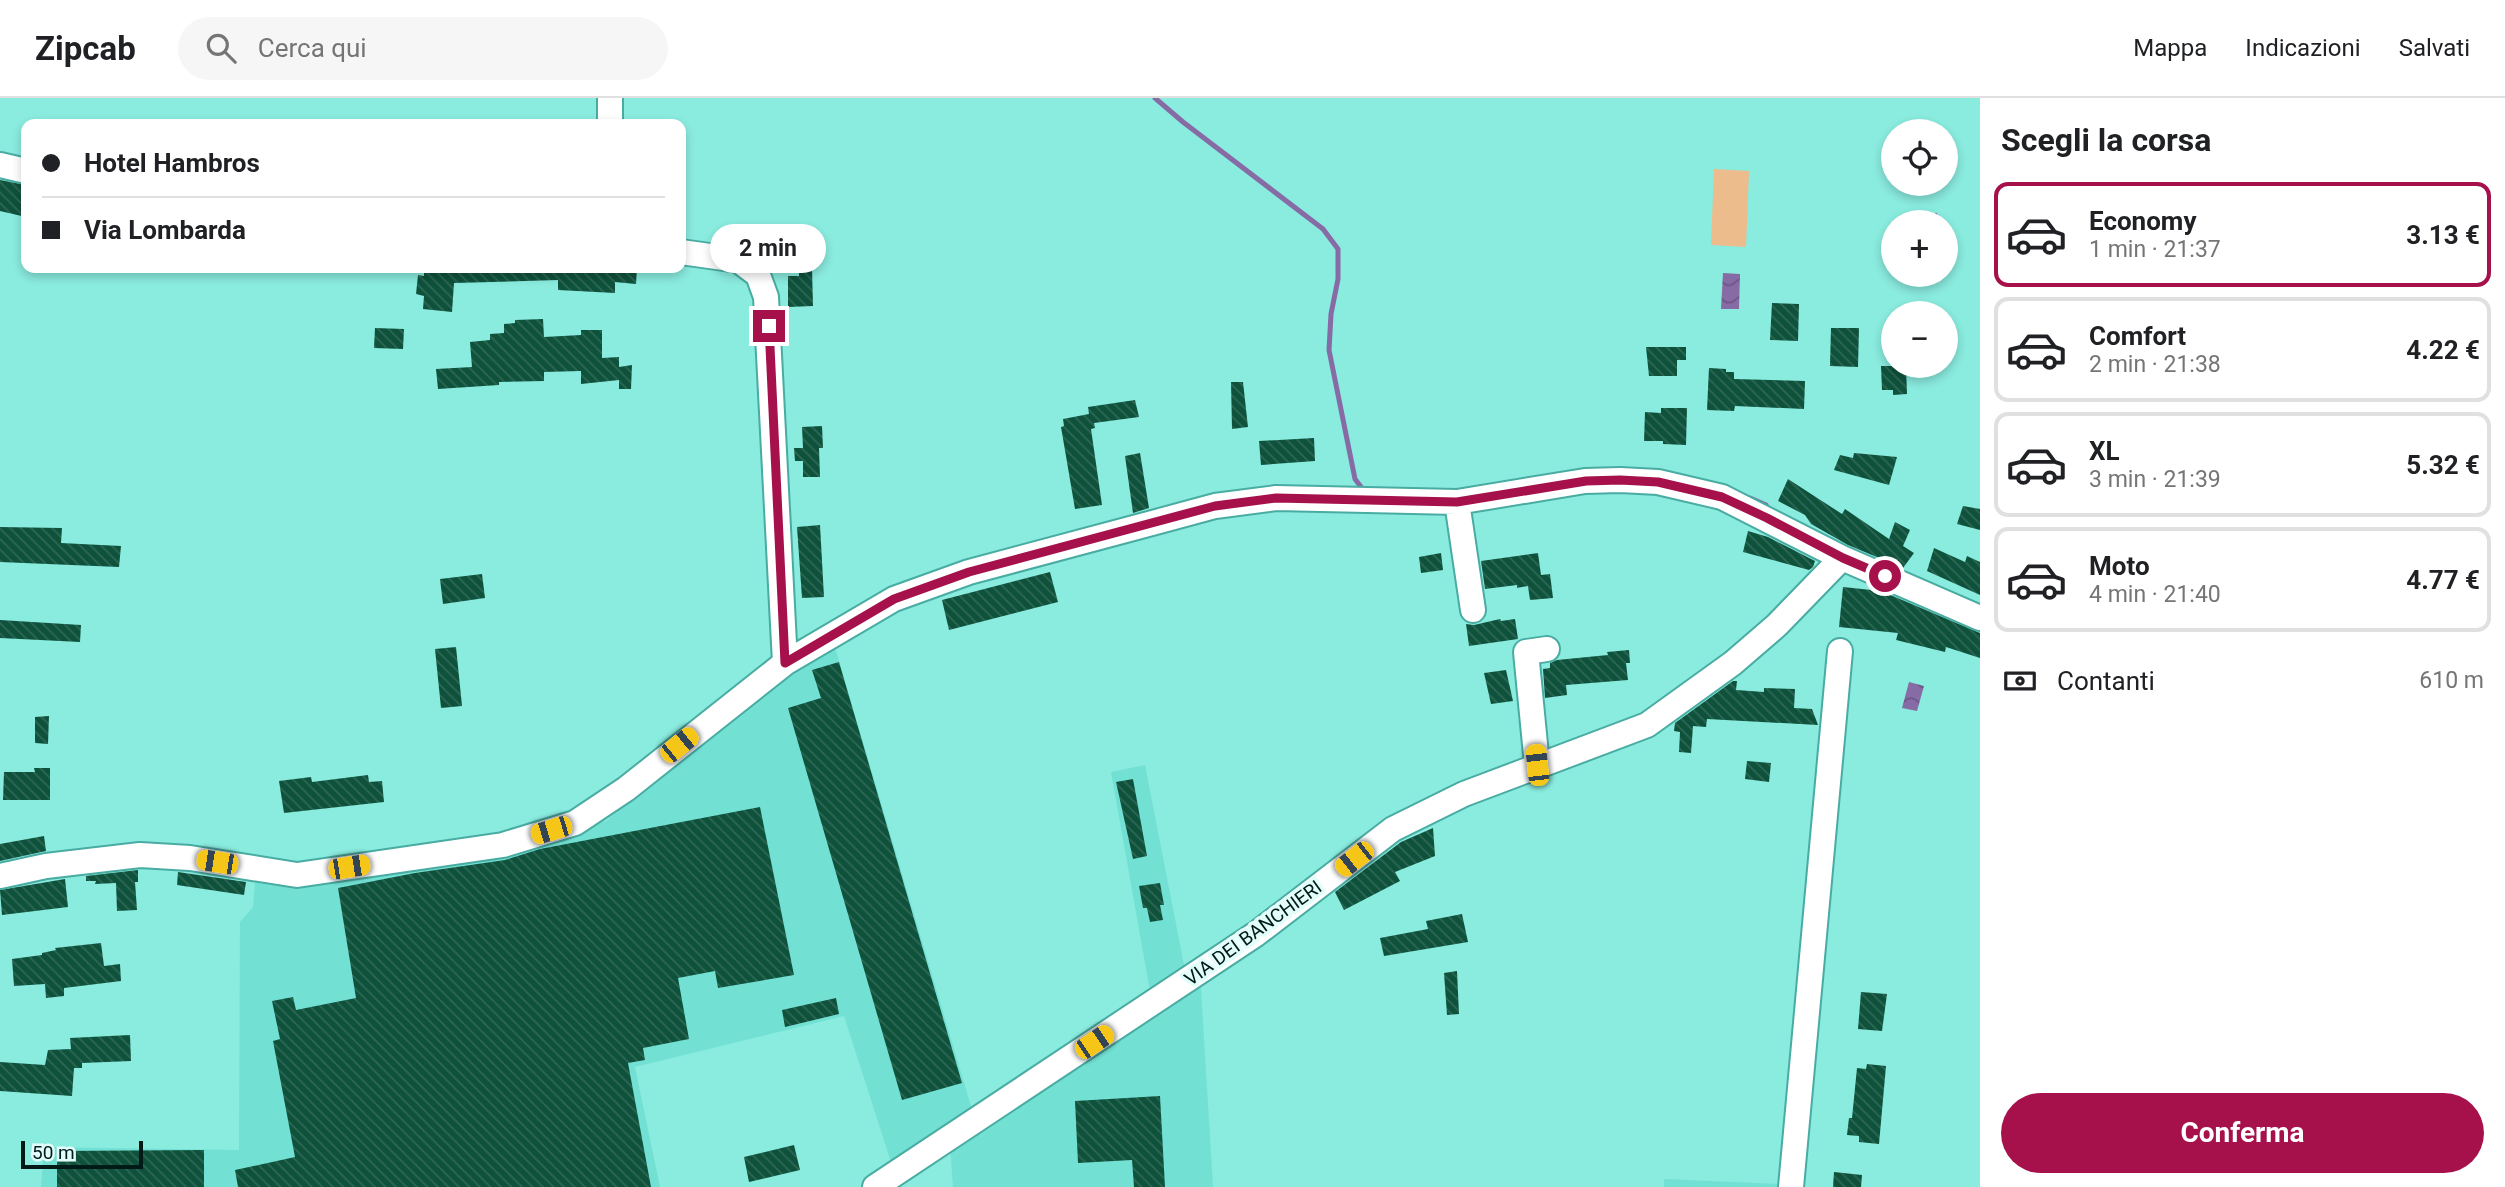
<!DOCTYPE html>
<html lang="it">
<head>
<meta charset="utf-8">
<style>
  body { margin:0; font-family:Roboto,sans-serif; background:#f6f6f6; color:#202124; height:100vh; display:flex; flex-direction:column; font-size:26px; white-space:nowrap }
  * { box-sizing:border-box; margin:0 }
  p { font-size:23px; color:#757577 }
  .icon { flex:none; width:38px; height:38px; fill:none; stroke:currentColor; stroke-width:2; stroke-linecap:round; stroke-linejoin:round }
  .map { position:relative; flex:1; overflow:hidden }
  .panel { display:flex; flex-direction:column; background:#fff; width:525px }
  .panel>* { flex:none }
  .hud { position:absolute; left:21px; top:21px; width:665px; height:154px; border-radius:14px; box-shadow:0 4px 10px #0003; display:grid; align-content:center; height:154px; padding:0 21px; background:#fff }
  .fabs { position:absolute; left:1881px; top:21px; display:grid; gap:14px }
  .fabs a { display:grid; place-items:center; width:77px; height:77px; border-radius:50%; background:#fff; box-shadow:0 4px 10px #0003; font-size:35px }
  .scale { position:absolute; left:21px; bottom:18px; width:122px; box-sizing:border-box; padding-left:7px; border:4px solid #001a18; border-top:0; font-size:19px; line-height:24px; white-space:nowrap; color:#001a18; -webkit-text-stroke:5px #e3fefa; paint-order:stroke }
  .end { position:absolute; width:32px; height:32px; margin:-16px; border:9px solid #a6114c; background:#fff; box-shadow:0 0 0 4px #fff }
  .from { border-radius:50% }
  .bubble { position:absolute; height:49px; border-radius:24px; background:#fff; box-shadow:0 4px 10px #0003; font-size:23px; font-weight:700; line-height:49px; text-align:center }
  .car { position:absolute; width:21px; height:42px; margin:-21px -10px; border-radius:9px; box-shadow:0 0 5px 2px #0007; background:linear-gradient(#f5c518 24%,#345 0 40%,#f5c518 0 76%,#345 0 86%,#f5c518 0) }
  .hud b { display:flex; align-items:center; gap:24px; height:66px; font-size:26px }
  .hud b+b { border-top:2px solid #e0e0e0 }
  .hud i { width:18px; height:18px; background:#202124 }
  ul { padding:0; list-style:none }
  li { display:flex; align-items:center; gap:21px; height:105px; margin:0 14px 10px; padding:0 7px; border:4px solid #e0e0e0; border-radius:14px }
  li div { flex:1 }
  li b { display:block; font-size:26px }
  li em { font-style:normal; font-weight:700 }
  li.current { border-color:#a6114c }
  li>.icon { width:63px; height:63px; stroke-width:1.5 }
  h2 { padding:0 21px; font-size:32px; line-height:84px }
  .pay { display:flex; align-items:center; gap:18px; height:77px; padding:0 21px; font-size:26px }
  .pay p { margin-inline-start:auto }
  .action { display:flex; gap:14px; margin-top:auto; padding:14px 21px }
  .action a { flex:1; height:80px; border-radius:42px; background:#a6114c; color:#fff; font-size:28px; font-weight:700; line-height:80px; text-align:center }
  header { display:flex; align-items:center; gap:42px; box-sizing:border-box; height:98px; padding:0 35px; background:#fff; border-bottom:2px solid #e0e0e0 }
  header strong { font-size:33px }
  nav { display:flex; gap:38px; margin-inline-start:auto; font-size:24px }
  .search { width:490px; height:63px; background:#f6f6f6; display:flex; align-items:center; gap:18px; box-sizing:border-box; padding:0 24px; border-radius:38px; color:#757577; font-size:26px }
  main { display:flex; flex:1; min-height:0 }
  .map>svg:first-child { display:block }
</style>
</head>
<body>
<header>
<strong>Zipcab</strong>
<div class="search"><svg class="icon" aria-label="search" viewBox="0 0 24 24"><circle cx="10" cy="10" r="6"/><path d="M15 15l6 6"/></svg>Cerca qui</div>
<nav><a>Mappa</a><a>Indicazioni</a><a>Salvati</a></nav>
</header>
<main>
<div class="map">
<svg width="1980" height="1089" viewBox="0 0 1980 1089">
  <defs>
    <pattern id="water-waves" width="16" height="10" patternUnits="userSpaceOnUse" patternTransform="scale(1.75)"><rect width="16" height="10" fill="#876ba5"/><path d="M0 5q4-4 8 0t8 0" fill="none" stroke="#6c5785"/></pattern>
    <pattern id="building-back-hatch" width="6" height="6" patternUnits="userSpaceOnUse" patternTransform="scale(1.75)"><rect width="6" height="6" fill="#0e523c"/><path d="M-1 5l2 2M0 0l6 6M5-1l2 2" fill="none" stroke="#2f6755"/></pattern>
  </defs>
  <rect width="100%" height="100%" fill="#8aebdf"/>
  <path fill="#73e0d4" d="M833,543L973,1015L1150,893L1111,674L1145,667L1184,867L1199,858L1213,1089H953L949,1031L891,1064L844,918L635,969L660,1089H41L44,1049L239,1052L240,824L253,809L255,784L296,786L492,755L606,723L746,604Z
    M1664,1081L1801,1087V1089H1664Z"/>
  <path fill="#ecbc8c" d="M1714,71L1749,73L1746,149L1711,147Z"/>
  <path fill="url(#water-waves)" d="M1937,115L1938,124H1912L1911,118Z
    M1723,175L1740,176L1739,211H1721Z
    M1909,584L1924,588L1917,613L1902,610Z"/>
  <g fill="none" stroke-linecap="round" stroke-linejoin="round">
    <path stroke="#876ba5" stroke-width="5" d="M1155,0L1183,24L1323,131L1338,151V181L1331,216L1329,252L1355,381L1364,393
      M1750,400L1766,407"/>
  </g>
  <path fill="url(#building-back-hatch)" d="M0,82L26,87V119L0,113Z
    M443,170H637L636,186L615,184V195L558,192V182L454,185L452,214L423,211L424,198L416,196L418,177L424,178V173L442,175Z
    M799,170H812L813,208L788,209V178H799Z
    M1772,205L1799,206L1798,243L1770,242Z
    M543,221L544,239L581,237V232H602V260L619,259V269L632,267L631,291H619V282L581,286V273L544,274V283L499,284V287L438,291L436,271L472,269L470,244L490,242V236L504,235V226L515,225V222Z
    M375,230L404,231L403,251L374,250Z
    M1831,230H1859L1858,269L1830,268Z
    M1646,249H1686V262H1677V278H1649Z
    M1881,268H1906L1907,296L1893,297V292H1882Z
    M1709,270L1726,271V274H1734V281L1805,283L1804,311L1735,308L1734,313L1707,312Z
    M1231,284H1243L1248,329L1232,331Z
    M1135,302L1139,319L1094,325L1095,330L1091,331L1102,407L1075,411L1061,329L1064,328L1063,321L1089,316L1088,309Z
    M1661,310H1687L1686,347L1663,346V343H1644L1645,314L1661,315Z
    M822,328L823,350H819L820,379H803V363H795L794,350H803L802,329Z
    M1314,340L1315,363L1261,367L1259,343Z
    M1140,355L1149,410L1133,415L1125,358Z
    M1854,355L1897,359L1889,387L1834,372L1840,357L1853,360Z
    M1788,381L1842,416L1845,411L1889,441L1895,424L1910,432L1903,448L1914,455L1903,470L1848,447L1811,426L1805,417L1778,403Z
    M1963,408L1980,411V432L1957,426Z
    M820,427L824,499L802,500L797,429Z
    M0,429L62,430L61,445L121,448L119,469L0,464Z
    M1748,433L1768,439L1815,463L1813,469L1809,472L1743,454Z
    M1934,450L1965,464L1967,458L1980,464V497L1927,473Z
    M1441,455L1443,472L1421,475L1419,459Z
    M1538,455L1541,477L1550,476L1553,500L1530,502L1528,488L1517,490V487L1485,491L1481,463Z
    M1050,474L1058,504L949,532L942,502Z
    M482,476L485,500L443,506L440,481Z
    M1843,489L1881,493L1980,535V560L1946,549L1945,554L1896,542L1898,535L1839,529Z
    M1500,521L1501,523L1515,521L1518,541L1469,548L1466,526L1474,527Z
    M0,522L81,527L80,544L0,540Z
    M456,549L462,608L441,610L435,551Z
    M1629,552L1630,565H1626L1628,582L1566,587L1567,597L1545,600L1543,571L1550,570V565L1557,562L1608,557L1607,554Z
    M839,564L962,985L902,1002L788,610L821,600L812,572Z
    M1506,572L1513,603L1491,606L1484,575Z
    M1733,583H1737L1736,592L1764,594V590L1795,591L1794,610L1812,611L1818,627L1707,621L1706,629L1693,628L1691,655L1679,654L1680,634L1674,633L1675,625Z
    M49,618L48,646L35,645V619Z
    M1747,663L1771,665L1769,684L1745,681Z
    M34,670H50V702H3L4,674H35Z
    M368,677L369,684L382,683L384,704L284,715L279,683L311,679L312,684Z
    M1133,681L1147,758L1133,761L1116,684Z
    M760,709L794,877L718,890L715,873L678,880L689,941L643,950L645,962L628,965L651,1089H238L235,1072L295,1059L273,943L280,941L272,903L293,899L296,912L356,900L338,790L415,775L505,762L540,751Z
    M1433,730L1435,758L1395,774L1400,783L1344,812L1335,794L1401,744Z
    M44,738L46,753L0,763V746Z
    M138,772V784H135L137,812L117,813L116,785L95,786L96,783H86V778Z
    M178,774L246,784L244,797L177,787Z
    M65,781L68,809L2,817L0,792Z
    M1160,785L1164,807H1160L1163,822L1150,824L1147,810H1143L1139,788Z
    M1462,816L1468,844L1384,858L1380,840L1428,831L1426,823Z
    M101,845L104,868L120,866L121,883L64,890V898L46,900L45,886L14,888L12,861L42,857V855L56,852L55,850Z
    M1457,873L1459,916L1447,917L1444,875Z
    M1861,894L1887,896L1882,933L1858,931Z
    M836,900L839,916L785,929L782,912Z
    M130,937L131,963L82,965V970H74L72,998L0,993V964L45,967L48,952L71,951L70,940Z
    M1867,966L1886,968L1879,1046L1859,1044V1038L1847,1037L1849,1020H1852L1857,970L1866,971Z
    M1160,998L1165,1089H1134L1132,1062L1078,1065L1075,1003Z
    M794,1047L800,1072L749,1084L744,1059Z
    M204,1052V1089H57V1053Z
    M1834,1074L1862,1077L1861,1089H1833Z"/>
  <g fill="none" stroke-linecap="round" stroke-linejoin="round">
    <g stroke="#49aca2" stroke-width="28">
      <path id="minor" d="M610,0V26
        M0,67L26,73
        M681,154L738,162L758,177L766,199L785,565
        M1457,404L1473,512
        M1537,667L1526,554L1547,551
        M0,778L46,768L140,757L190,760L297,777L503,747L575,725L626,691L785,565L894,501L969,474L1156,424L1215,408L1276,400L1457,404L1585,383L1620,382L1658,384L1722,399L1842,460L1980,520
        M875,1089L1256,836L1393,731L1464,696L1647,627L1733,565L1777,527L1842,460
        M1791,1089L1840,553"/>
    </g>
    <use href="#minor" stroke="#fff" stroke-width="24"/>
  </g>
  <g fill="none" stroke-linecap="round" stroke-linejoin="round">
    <path stroke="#a6114c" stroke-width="9" d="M769,228L785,565L894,501L969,474L1215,408L1276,400L1457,404L1586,383L1620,382L1658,384L1722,399L1767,420L1843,460L1885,478"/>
  </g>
  <g text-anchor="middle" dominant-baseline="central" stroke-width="7" stroke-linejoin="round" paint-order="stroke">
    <g font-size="19" fill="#001a18" stroke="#e3fefa">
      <text transform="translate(1253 835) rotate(-36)">VIA DEI BANCHIERI</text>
    </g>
  </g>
</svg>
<div class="fabs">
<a><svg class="icon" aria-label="locate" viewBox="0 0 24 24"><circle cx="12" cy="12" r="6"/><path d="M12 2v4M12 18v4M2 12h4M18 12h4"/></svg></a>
<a>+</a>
<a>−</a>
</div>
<div class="scale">50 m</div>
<i class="end from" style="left:1885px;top:478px"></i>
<i class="end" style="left:769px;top:228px"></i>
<div class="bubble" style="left:710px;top:126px;width:116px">2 min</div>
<i class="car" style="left:679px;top:647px;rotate:51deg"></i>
<i class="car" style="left:1537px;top:667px;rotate:354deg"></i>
<i class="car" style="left:551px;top:732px;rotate:253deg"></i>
<i class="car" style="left:1354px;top:761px;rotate:232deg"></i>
<i class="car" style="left:217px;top:764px;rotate:279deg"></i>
<i class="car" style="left:349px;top:769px;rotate:81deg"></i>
<i class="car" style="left:1094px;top:944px;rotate:56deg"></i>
<div class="hud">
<b><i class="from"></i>Hotel Hambros</b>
<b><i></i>Via Lombarda</b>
</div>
</div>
<section class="panel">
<h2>Scegli la corsa</h2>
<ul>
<li class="current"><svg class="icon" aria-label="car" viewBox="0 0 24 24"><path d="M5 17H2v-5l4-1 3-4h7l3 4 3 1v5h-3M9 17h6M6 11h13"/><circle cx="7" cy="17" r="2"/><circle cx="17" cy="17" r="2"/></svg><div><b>Economy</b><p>1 min · 21:37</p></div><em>3.13 €</em></li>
<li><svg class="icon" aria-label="car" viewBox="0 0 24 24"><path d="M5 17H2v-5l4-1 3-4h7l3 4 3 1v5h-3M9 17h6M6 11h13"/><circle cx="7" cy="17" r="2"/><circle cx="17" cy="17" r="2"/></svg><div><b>Comfort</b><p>2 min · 21:38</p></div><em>4.22 €</em></li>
<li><svg class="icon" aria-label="car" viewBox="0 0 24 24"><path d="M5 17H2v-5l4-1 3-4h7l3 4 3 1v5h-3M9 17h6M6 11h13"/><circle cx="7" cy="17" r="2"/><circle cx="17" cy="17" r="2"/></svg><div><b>XL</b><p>3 min · 21:39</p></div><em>5.32 €</em></li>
<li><svg class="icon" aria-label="car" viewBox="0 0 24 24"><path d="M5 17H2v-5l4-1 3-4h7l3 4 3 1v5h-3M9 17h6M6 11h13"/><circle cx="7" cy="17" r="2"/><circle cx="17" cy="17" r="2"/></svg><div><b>Moto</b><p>4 min · 21:40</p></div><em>4.77 €</em></li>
</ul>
<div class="pay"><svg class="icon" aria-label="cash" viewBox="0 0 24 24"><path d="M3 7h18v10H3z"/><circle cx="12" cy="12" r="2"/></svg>Contanti<p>610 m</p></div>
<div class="action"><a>Conferma</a></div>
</section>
</main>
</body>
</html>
